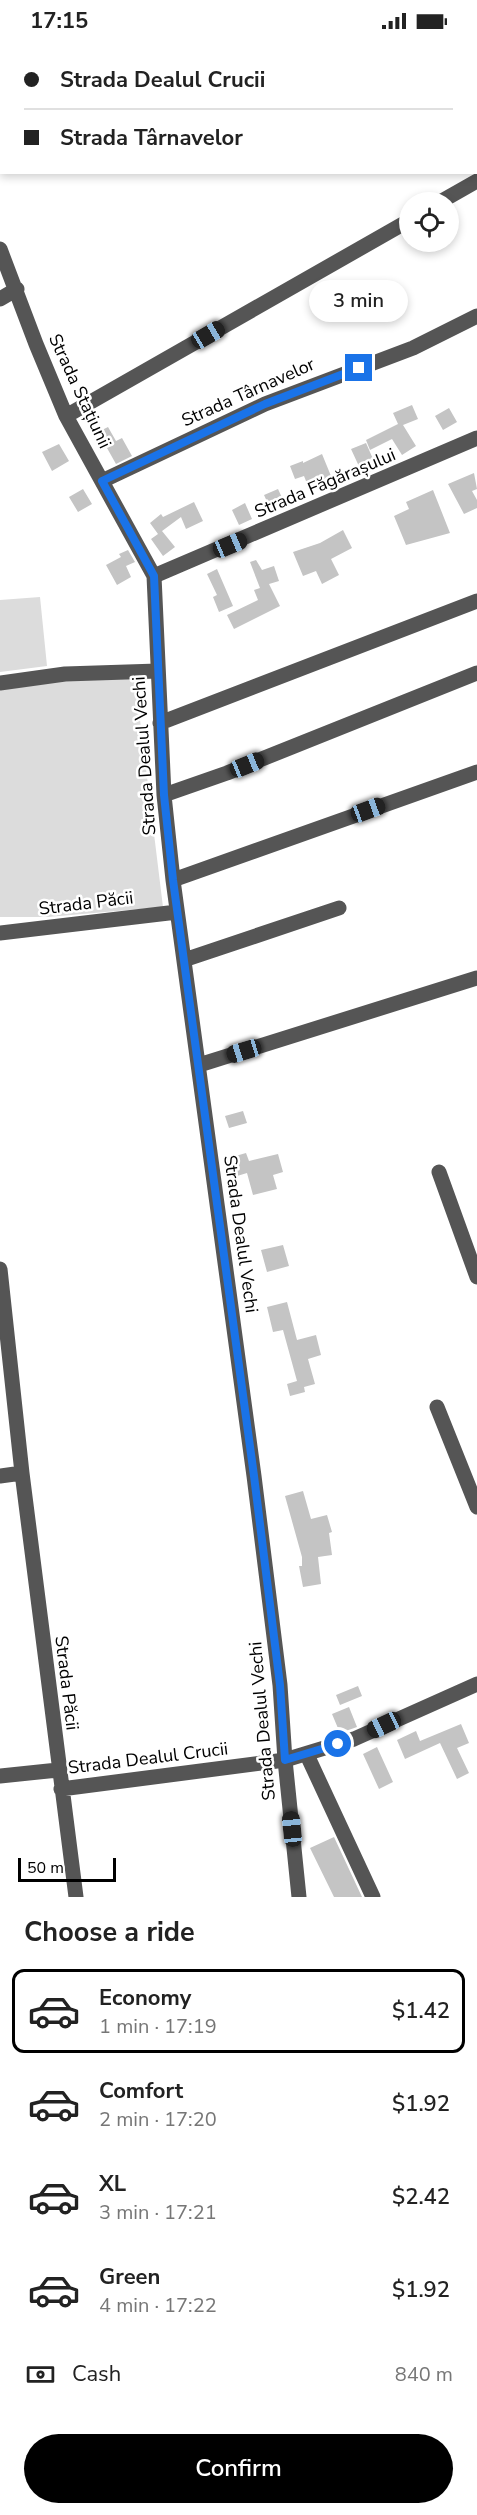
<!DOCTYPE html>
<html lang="en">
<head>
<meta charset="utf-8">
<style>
  body { margin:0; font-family:"Nunito Sans",sans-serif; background:#f6f6f6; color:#222; height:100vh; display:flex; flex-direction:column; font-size:22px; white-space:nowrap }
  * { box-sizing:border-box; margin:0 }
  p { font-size:20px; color:#767676 }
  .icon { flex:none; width:33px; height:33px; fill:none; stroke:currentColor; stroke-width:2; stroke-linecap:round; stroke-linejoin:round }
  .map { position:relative; height:1855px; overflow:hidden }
  .drawer { display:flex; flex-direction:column; background:#fff; flex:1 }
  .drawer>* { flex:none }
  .banner { position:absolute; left:0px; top:0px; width:477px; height:132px; box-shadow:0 3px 9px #0003; display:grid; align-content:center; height:132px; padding:0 24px; background:#fff }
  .controls { position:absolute; left:399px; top:150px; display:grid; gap:12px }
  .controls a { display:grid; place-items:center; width:60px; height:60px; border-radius:50%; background:#fff; box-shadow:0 3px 9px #0003; font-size:30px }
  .scale { position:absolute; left:18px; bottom:15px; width:98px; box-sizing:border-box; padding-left:6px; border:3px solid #000; border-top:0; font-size:16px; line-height:21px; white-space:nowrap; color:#000; -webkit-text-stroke:4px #fff; paint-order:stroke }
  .end { position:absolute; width:27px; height:27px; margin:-14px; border:8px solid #1a73e8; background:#fff; box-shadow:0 0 0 3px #fff }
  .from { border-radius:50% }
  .bubble { position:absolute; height:42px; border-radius:21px; background:#fff; box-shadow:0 3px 9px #0003; font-size:20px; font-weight:600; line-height:42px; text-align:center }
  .car { position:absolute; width:18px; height:36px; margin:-18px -9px; border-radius:8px; box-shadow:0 0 4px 2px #0007; background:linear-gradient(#222 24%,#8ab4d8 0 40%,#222 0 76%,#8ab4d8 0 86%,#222 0) }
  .banner b { display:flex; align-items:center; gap:21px; height:57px; font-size:22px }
  .banner b+b { border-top:2px solid #e0e0e0 }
  .banner i { width:15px; height:15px; background:#222 }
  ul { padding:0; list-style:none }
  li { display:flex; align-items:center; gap:18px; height:84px; margin:0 12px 9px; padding:0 12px; border:3px solid transparent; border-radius:12px }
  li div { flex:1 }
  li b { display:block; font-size:22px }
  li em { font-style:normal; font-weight:600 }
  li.current { border-color:#000 }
  li>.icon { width:54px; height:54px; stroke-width:1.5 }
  h2 { padding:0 24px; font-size:27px; line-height:72px }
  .pay { display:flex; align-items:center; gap:15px; height:66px; padding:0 24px; font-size:22px }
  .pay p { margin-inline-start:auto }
  .action { display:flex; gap:12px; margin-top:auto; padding:12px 24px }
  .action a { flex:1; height:69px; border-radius:36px; background:#000; color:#fff; font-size:24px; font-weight:600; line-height:69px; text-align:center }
  .status { display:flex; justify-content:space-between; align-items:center; height:42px; padding:0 30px; background:#fff; direction:ltr }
  .status svg { height:16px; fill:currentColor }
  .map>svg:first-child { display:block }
</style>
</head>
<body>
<div class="status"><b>17:15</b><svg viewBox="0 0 49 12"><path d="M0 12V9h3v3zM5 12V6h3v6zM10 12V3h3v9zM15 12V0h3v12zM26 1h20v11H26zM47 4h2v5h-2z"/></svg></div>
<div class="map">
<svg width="477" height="1855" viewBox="0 0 477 1855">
  <rect width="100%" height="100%" fill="#fff"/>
  <path fill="#dcdcdc" d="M40,555L47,624L0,630V558Z
    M135,637L163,865L48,875H0V648L72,638Z"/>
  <path fill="#c4c4c4" d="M412,363L418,377L403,383L416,404L402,413L392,397L370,408L366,398L398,382L393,371Z
    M449,366L457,380L443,388L435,374Z
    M108,385L116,399L122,396L132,414L116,422L98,390Z
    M366,401L377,426L363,433L351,407Z
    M59,402L69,419L52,429L42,410Z
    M322,412L331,434L308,444L304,434L295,437L290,424L303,419V421Z
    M474,431L477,447L472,449L477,458V466L464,472L448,442Z
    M83,447L92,462L78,470L69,455Z
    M278,447L284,460L270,466L264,453Z
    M433,448L450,491L406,503L394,474L409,467L406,460Z
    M194,460L203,479L186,487L181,475L158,492L162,489L175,505L163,514L151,497L158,492L150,481L161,472L163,475Z
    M245,461L252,477L239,483L232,468Z
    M343,488L352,506L331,517L339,533L322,542L316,529L303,534L293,510L320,501Z
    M128,508L135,520L126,524L131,535L117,543L106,523L121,515L119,512Z
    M256,518L262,528L274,524L279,539L269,542L280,564L234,587L227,573L258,558L254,548L260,546L250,520Z
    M217,527L233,564L219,570L213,555L217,553L207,532Z
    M243,1069L247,1081L229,1086L225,1074Z
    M246,1111L249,1119L278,1112L283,1130L273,1133L277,1147L253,1153L247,1131L237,1134L232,1115Z
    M283,1203L289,1224L267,1230L261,1208Z
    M287,1260L297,1298L316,1293L321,1313L308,1317L315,1342L304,1345L305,1350L290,1354L287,1342L297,1339L283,1288L273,1290L267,1265Z
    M303,1449L311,1477L327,1473L332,1490L329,1491L332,1513L318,1515L321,1542L303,1545L299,1524H302V1515L285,1454Z
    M358,1644L362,1654L340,1663L336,1653Z
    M349,1665L357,1685L340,1691L332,1672Z
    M461,1682L469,1701L457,1706L469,1731L457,1737L440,1701L405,1717L397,1698L416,1689L420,1699Z
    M377,1705L393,1740L379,1747L363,1712Z
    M334,1795L362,1855H334L310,1806Z"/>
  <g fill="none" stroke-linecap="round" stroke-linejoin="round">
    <path stroke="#555" stroke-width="15" d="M117,2L119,0
      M390,2L392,0
      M476,43L477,42
      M0,79L2,78
      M476,98L477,97
      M476,114L477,116
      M440,160L477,139
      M0,207L36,302L66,374L154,534
      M0,257L17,247
      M66,374L410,178
      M102,439L265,362L413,306L477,274
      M154,534L164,753L173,838L254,1434L280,1643L285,1718L299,1855
      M154,534L477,396
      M0,641L65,632L158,629
      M160,681L477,559
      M164,753L227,731L477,631
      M173,838L477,730
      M0,891L177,870
      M184,918L339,866
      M199,1023L477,936
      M439,1130L477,1235
      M0,1227L22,1431L76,1855
      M437,1365L477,1465
      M0,1434L22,1431
      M307,1713L373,1855
      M0,1734L58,1728
      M61,1747L285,1718L354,1697L477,1642"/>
  </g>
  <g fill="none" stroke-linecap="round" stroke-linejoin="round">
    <path stroke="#1a73e8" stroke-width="8" d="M338,1702L285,1718L280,1643L254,1434L173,838L164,753L154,534L102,439L265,362L359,326"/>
  </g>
  <g text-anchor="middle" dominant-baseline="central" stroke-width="5" stroke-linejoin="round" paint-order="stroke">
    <g font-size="18" fill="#000" stroke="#fff">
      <text transform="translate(80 349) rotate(65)">Strada Stațiunii</text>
      <text transform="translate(248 350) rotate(-24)">Strada Târnavelor</text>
      <text transform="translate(325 441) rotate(-23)">Strada Făgărașului</text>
      <text transform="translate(144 714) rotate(-94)">Strada Dealul Vechi</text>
      <text transform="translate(86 861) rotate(-7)">Strada Păcii</text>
      <text transform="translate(241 1192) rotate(82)">Strada Dealul Vechi</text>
      <text transform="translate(67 1641) rotate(83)">Strada Păcii</text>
      <text transform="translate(262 1679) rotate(-95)">Strada Dealul Vechi</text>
      <text transform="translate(148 1716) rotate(-7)">Strada Dealul Crucii</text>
    </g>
  </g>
</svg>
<div class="controls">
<a><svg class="icon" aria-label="locate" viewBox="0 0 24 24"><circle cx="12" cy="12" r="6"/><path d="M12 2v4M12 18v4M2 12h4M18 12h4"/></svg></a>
</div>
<div class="scale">50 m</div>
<i class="end from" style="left:338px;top:1702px"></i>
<i class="end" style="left:359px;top:326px"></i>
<div class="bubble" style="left:309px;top:238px;width:99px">3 min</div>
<i class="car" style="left:208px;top:293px;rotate:60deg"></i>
<i class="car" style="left:230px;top:503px;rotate:67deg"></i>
<i class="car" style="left:247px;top:723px;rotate:68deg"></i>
<i class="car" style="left:368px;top:768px;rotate:70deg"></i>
<i class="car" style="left:244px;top:1009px;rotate:253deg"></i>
<i class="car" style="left:384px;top:1683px;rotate:245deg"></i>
<i class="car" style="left:292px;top:1787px;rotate:354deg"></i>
<div class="banner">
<b><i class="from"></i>Strada Dealul Crucii</b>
<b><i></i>Strada Târnavelor</b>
</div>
</div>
<section class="drawer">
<h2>Choose a ride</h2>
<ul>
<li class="current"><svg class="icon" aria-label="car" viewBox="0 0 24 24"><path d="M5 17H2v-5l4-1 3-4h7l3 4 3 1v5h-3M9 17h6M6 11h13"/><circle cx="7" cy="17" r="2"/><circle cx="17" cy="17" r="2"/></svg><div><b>Economy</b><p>1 min · 17:19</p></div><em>$1.42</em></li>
<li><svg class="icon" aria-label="car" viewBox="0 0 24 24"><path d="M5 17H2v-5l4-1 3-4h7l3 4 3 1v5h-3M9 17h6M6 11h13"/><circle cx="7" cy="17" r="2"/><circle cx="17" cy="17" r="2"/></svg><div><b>Comfort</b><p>2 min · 17:20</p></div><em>$1.92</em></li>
<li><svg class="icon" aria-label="car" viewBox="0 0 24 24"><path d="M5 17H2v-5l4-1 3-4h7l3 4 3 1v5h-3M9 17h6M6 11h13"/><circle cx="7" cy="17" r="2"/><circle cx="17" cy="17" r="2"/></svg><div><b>XL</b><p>3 min · 17:21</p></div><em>$2.42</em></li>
<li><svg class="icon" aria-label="car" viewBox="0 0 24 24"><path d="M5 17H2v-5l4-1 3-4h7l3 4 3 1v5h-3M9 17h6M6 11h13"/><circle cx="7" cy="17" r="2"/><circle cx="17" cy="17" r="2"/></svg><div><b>Green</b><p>4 min · 17:22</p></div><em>$1.92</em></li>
</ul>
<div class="pay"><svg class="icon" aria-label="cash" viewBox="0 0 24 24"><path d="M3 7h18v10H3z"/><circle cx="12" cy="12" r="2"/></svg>Cash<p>840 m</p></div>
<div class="action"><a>Confirm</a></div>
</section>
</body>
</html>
